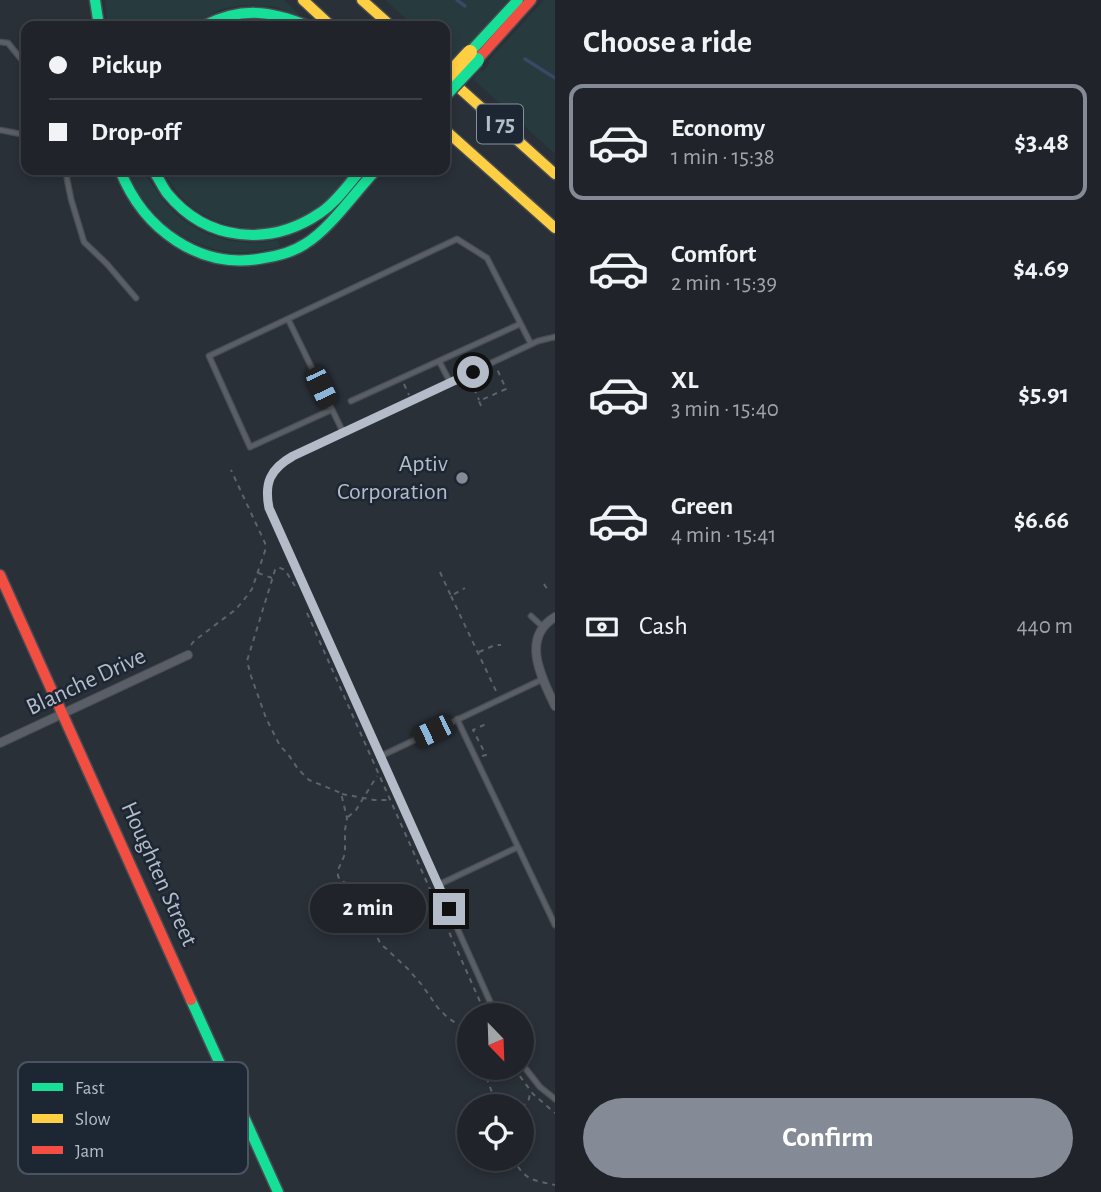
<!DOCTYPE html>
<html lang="en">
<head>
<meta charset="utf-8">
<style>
  body { margin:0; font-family:"Alegreya Sans",sans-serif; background:#2d3036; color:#f1f3f6; height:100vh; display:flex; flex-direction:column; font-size:26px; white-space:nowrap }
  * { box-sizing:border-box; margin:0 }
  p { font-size:23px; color:#a2a4a8 }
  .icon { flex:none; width:38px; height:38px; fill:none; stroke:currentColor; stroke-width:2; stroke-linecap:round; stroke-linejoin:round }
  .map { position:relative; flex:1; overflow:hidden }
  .side { display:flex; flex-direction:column; background:#20242a; width:546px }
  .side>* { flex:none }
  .guide { position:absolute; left:21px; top:21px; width:429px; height:154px; border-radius:14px; box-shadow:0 4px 10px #0003,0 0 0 2px #3d4147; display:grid; align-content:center; height:154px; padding:0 28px; background:#20242a }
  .needle { width:46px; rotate:157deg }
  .controls { position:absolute; left:457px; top:1003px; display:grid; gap:14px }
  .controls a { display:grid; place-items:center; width:77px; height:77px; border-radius:50%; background:#20242a; box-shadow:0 4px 10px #0003,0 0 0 2px #3d4147; font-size:35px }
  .end { position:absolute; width:32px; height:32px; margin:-16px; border:9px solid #b4bcc9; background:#111; box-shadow:0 0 0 4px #111 }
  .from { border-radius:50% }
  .bubble { position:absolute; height:49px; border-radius:24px; background:#20242a; box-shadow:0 4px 10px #0003,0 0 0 2px #3d4147; font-size:23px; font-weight:700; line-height:49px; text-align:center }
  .car { position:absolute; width:21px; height:42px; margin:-21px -10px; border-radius:9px; box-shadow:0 0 5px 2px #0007; background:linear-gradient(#222 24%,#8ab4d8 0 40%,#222 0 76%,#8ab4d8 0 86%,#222 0) }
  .guide b { display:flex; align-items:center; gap:24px; height:66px; font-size:26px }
  .guide b+b { border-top:2px solid #3d4147 }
  .guide i { width:18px; height:18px; background:#f1f3f6 }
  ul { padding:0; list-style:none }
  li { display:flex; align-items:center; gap:21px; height:116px; margin:0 14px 10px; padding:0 14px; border:4px solid transparent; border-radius:14px }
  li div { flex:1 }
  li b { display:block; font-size:26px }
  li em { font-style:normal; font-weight:700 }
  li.current { border-color:#848b96 }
  li>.icon { width:63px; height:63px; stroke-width:1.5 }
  h2 { padding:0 28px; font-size:32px; line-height:84px }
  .pay { display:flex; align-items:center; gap:18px; height:77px; padding:0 28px; font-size:26px }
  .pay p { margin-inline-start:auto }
  .action { display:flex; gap:14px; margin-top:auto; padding:14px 28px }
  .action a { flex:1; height:80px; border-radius:42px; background:#848b96; color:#fff; font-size:28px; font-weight:700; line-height:80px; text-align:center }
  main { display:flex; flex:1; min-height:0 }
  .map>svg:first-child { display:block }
</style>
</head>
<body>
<main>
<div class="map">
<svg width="555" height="1192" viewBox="0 0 555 1192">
  <rect width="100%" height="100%" fill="#2a3038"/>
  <path fill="#273a3e" d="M105,0H284L299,14L296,15L276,7L245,5L221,9L190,26H108Z
    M385,0H509L453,62L445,54L444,26H414Z
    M544,0H555V154L473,79L480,70L482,72L490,63L488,61Z
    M128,170H144C146,177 151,183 155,189C182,232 229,250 278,240L280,247C264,250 246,254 230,252C184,246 143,214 128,170Z
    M162,170H354C343,182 333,196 320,206C284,236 231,235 193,208C180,198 171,184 162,170Z"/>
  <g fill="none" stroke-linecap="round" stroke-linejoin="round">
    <path stroke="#384963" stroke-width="3.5" d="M457,0L465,6
      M525,59L555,78"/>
    <g stroke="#484c53" stroke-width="7">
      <path id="lane" d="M0,42L8,43L26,65
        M0,130L26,135
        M67,170V179L71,199L84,242L107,264L136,298
        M288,319L343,432
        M439,361L450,382
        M351,401L520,324
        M331,410L250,447L209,356L457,239L487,258L531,344
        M531,616L543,627
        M457,719L518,847
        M381,756L543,679
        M438,885L269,508C264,482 270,469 293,456L538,341L555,337
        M496,1015L438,885L518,847L555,925
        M522,1064L540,1087L555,1099"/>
    </g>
    <g stroke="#484c53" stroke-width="10">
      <path id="street" d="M555,617C520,638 542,678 555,706
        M0,743L188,655"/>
    </g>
    <g stroke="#484c53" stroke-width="13">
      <path id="fast" d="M95,0L99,26
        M203,26C241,7 270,10 308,26
        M470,52L518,0
        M120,170C143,229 200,271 264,258C278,256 293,252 305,244C330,229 355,192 376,170
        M153,170C158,177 162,186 167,193C207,242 270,247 320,213C337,202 348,184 361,170
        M191,1000L278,1192"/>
    </g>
    <g stroke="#484c53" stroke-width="13">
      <path id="slow" d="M303,0L331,26
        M362,0L391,26
        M447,77L555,174
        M444,129L555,228"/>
    </g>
    <g stroke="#484c53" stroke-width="13">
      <path id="jam" d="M477,60L531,0
        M0,575L191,1000"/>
    </g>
    <path stroke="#5d636a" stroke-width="2" stroke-dasharray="5 5" stroke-linecap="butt" d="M475,379L473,386L479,400
      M404,384L409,395
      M481,406L479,401L506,389L497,369
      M440,572L451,596L465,588
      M258,573L272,578
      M544,584L549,592
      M295,586L285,570L278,567L275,570L247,661L251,676L266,718L280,746L288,754L298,769L309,780L341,793L347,818L345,830V854L338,870V876L340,880L361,892L367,901L375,932L380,943L408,969L422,985L438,1008L448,1018L462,1027L469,1036
      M451,596L497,693
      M307,613L486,1015
      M191,645L194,641L235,610L243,601L252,589L265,551V543L231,470
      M479,652L495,645H501
      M482,756L486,755L473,730L486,724
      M342,794L374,800H388
      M348,817L356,810L377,776
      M483,1068L497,1106
      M514,1068L533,1094L555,1113
      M522,1108L529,1099L530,1092
      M513,1158C524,1180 532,1180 555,1185"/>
    <use href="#lane" stroke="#5a5e66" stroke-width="4.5"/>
    <use href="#street" stroke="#5a5e66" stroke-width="8"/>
    <use href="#fast" stroke="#16e098" stroke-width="10"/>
    <use href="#slow" stroke="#ffcf43" stroke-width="10"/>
    <use href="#jam" stroke="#f24e42" stroke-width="10"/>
    <g stroke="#474c53" stroke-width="17" stroke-linecap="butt">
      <path id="fast-bridge" d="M444,95L477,60"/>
    </g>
    <g stroke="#474c53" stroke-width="17" stroke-linecap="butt">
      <path id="slow-bridge" d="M444,80L470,52"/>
    </g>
    <use href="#fast-bridge" stroke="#16e098" stroke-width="14"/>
    <use href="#slow-bridge" stroke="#ffcf43" stroke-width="14"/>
  </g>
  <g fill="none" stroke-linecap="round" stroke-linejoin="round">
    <path stroke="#b4bcc9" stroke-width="9" d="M449,909L269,508C264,483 270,469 293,456L473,372"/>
  </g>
  <circle fill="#848b96" stroke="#1d2633" stroke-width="2.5" cx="462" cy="478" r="7"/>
  <g text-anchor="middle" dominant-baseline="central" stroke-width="5" stroke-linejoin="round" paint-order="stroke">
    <rect fill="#1d2633" stroke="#878f9c" stroke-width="2" x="477" y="104.5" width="46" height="39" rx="5"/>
    <g font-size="23" font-weight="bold" fill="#b4bcc9">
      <text x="500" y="124">I 75</text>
    </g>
    <g font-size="24" fill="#b4bcc9" stroke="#1d2633" text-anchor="end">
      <text x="448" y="464">Aptiv<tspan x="448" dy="28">Corporation</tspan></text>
    </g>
    <g font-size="24" fill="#b4bcc9" stroke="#1d2633">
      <text transform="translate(86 682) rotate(-25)">Blanche Drive</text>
      <text transform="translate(159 874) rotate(66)">Houghten Street</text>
    </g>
  </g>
  <rect x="18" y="1062" width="230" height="112" rx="10" fill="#1d2633" stroke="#4a5360" stroke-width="2"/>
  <rect x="32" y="1083" width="31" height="8" fill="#16e098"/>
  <rect x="32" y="1114" width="31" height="9" fill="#ffcf43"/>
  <rect x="32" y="1146" width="31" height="8" fill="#f24e42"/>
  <g font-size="19" fill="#b4bcc9">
    <text x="75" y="1094">Fast</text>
    <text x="75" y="1125">Slow</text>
    <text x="75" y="1157">Jam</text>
  </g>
</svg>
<div class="controls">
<a><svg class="needle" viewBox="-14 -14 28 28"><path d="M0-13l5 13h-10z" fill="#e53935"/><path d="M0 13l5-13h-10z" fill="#a2a4a8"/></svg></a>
<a><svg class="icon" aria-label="locate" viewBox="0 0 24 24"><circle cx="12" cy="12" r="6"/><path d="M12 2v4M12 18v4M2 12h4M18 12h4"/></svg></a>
</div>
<i class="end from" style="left:473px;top:372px"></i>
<i class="end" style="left:449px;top:909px"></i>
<div class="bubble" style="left:310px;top:884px;width:116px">2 min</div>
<i class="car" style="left:321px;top:387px;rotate:155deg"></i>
<i class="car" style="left:433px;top:731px;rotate:244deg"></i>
<div class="guide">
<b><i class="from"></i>Pickup</b>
<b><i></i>Drop-off</b>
</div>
</div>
<section class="side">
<h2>Choose a ride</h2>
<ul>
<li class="current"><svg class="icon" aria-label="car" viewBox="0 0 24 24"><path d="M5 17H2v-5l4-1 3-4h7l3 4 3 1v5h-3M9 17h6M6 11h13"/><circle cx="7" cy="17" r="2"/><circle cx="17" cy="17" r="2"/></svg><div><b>Economy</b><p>1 min · 15:38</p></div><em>$3.48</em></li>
<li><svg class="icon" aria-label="car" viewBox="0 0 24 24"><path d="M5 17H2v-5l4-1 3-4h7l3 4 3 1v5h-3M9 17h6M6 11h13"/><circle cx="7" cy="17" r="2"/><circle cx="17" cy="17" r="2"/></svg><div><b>Comfort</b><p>2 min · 15:39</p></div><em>$4.69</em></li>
<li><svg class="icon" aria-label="car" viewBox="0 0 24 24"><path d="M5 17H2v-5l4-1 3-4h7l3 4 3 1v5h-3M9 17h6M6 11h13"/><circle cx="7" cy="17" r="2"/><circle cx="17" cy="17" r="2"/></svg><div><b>XL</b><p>3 min · 15:40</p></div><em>$5.91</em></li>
<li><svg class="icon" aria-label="car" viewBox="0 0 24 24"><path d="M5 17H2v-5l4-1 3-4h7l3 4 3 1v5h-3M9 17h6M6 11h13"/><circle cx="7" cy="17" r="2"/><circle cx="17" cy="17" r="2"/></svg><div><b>Green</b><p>4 min · 15:41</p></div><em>$6.66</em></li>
</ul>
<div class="pay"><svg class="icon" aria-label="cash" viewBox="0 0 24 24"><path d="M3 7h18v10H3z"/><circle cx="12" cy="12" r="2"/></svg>Cash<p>440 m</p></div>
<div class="action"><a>Confirm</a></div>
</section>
</main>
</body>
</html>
